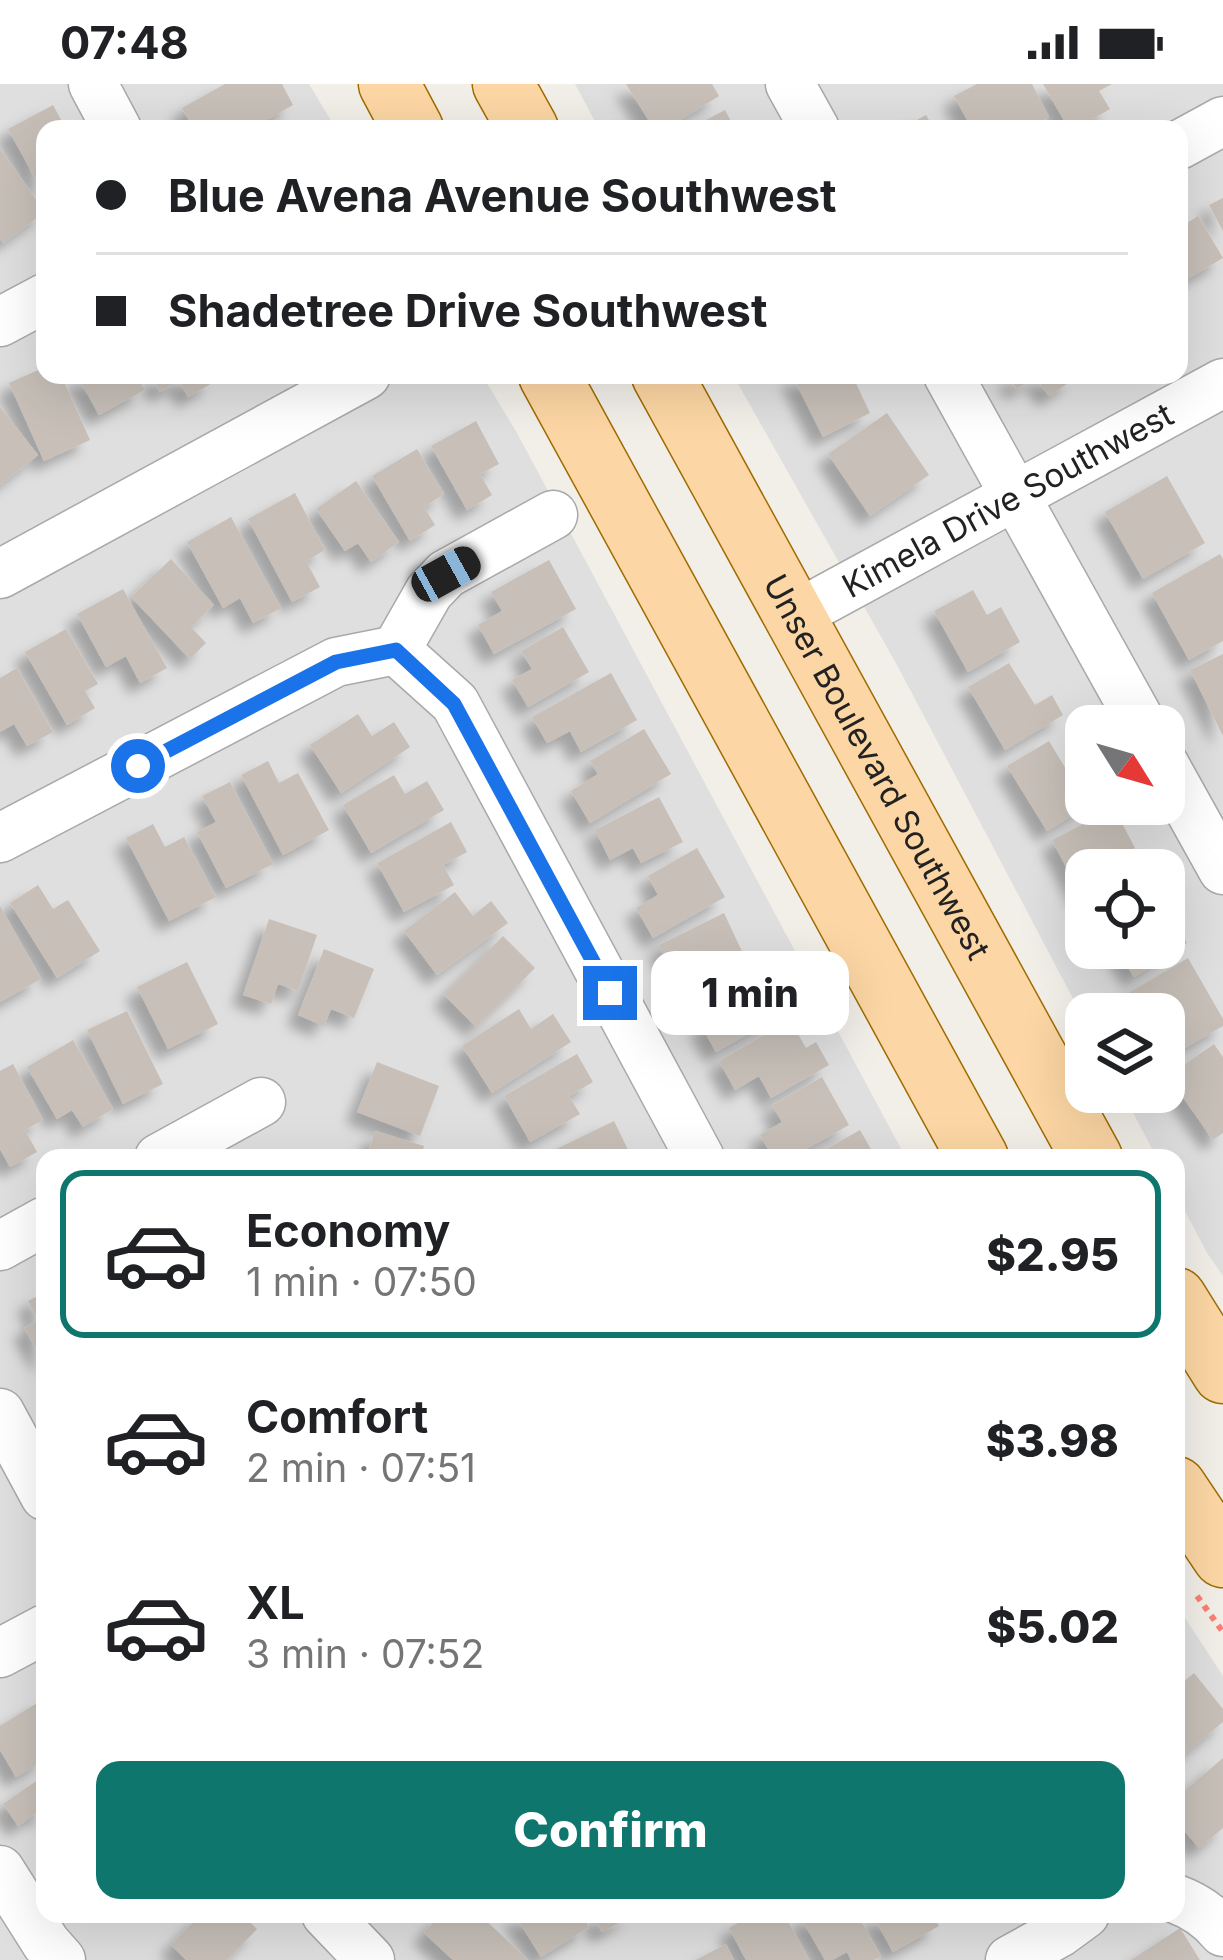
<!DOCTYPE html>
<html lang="en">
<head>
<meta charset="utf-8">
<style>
  body { margin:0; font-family:Inter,sans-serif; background:#f2f2f2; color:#202124; height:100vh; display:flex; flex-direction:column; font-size:45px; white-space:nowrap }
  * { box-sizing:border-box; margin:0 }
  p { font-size:39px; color:#757577 }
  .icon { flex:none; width:66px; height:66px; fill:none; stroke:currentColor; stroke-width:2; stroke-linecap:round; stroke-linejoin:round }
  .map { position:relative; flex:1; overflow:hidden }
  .details { position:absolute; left:36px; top:1065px; width:1149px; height:774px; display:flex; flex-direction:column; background:#fff; border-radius:24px; box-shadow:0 12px 48px #0002 }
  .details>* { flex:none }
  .top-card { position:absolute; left:36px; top:36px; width:1152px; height:264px; border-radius:24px; box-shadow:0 12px 48px #0002; display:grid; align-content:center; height:264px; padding:0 60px; background:#fff }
  .needle { width:78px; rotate:127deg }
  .controls { position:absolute; left:1065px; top:621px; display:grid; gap:24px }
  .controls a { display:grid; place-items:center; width:120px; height:120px; border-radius:24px; background:#fff; box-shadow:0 12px 48px #0002; font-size:60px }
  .end { position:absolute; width:54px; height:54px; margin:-27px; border:15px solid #1a73e8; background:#fff; box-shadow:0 0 0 6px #fff }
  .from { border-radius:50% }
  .bubble { position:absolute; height:84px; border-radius:24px; background:#fff; box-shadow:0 12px 48px #0002; font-size:39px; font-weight:800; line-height:84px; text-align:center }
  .car { position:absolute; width:36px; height:72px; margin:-36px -18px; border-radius:15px; box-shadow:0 0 9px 3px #0007; background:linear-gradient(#222 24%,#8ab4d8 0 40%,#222 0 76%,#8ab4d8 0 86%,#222 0) }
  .top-card b { display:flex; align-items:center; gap:42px; height:114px; font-size:45px }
  .top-card b+b { border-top:3px solid #e0e0e0 }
  .top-card i { width:30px; height:30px; background:#202124 }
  ul { padding:21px 0 0; list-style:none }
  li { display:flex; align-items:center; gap:36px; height:168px; margin:0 24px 18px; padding:0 36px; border:6px solid transparent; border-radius:24px }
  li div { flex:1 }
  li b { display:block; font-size:45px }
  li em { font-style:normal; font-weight:800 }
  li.selected { border-color:#0f766e }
  li>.icon { width:108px; height:108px; stroke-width:1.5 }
  .button { display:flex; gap:24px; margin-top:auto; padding:24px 60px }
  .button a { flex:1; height:138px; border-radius:24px; background:#0f766e; color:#fff; font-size:48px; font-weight:800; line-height:138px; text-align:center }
  .status { display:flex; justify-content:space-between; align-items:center; height:84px; padding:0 60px; background:#fff; direction:ltr }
  .status svg { height:33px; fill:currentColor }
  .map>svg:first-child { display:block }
</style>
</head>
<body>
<div class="status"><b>07:48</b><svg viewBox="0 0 49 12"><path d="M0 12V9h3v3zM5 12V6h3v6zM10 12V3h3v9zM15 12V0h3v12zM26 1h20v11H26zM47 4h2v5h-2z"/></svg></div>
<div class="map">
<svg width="1223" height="1876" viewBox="0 0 1223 1876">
  <defs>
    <filter id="shadow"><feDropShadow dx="-11" dy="11" stdDeviation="6" flood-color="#0004"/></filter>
  </defs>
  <rect width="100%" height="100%" fill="#f2efe9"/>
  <path fill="#e0dfdf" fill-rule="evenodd" d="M0,0H309L336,45H45V291H482L517,349L906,1074H45V1830H1176V1520L1223,1592V1876H0Z
    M575,0H1223V1192L1207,1169L1176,1110V1074H1157L1122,1008H1164V930H1086V939L897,581L733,291H1179V45H599ZM1086,642H1164V720H1086ZM1086,786H1164V864H1086Z"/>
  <path fill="#c7bfb8" filter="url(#shadow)" d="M225,0H282L293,21L250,45H194L182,24Z
    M626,0H712L719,12L666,45H654Z
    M977,0H1032L1049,33L1027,45H972L954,12Z
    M1043,0H1112L1099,7L1110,25L1075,45H1069Z
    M53,21L66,45H45V112L8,45Z
    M725,26L735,45H689Z
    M926,31L934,45H900Z
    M0,65L45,128L3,159L0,155Z
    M1223,114V147L1209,121Z
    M1198,132L1223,174L1179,200V144Z
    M45,283V291H61L90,356L44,377L9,299Z
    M77,291H136L145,306L99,331Z
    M151,291H210L214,298L188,313L179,297L160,308Z
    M792,291H852L870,329L823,353Z
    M1008,291H1071L1074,295L1049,312L1035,293L1017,305Z
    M0,323L38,371L0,401Z
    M887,329L929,391L870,432L828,370Z
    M476,337L499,380L480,390L492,411L467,426L431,362Z
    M417,365L444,410L424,423L435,441L410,457L372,392Z
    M1167,392L1205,459L1143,495L1105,428Z
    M356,397L399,458L371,478L358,459L345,467L316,425Z
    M295,409L325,466L306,477L320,503L292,518L248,435Z
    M231,433L281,524L253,539L240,514L223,524L187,458Z
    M1220,470L1223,475V557L1189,576L1152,509Z
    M171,475L214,521L191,543L206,559L190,575L131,513Z
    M549,476L576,525L494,570L478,541L502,527L491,508Z
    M123,505L167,584L140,599L126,572L106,583L77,530Z
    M973,506L987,531L1001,523L1020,558L968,588L934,527Z
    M563,543L589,588L528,623L512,596L532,585L521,567Z
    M66,545L98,600L85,607L95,624L67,641L25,568Z
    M1223,570V652L1190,586Z
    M1009,579L1035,621L1052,611L1063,631L1005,666L968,603Z
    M17,584L53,648L27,662L14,640L0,648V594Z
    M611,589L637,636L581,668L570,647L547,659L532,633Z
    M358,630L372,652L394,638L410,663L341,709L310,661Z
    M644,645L671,690L590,739L571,707L598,690L590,677Z
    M1049,657L1072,695L1086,687V720H1091L1047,747L1007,682Z
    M268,677L279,699L298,689L329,746L283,771L241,691Z
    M394,691L405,710L427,697L444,726L371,769L343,721Z
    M230,698L273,780L226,804L197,748L216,738L202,712Z
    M659,713L683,758L641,779L633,764L610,776L595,746Z
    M1114,724L1135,764L1120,772L1127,786H1086V821L1052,756Z
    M451,738L467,768L443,781L454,801L404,828L377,779Z
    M153,740L165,763L184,753L216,813L169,837L126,754Z
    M697,764L725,813L653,854L636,824L658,811L648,792Z
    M38,801L53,825L68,816L100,867L57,894L10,819Z
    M455,808L473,832L491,817L508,839L437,891L404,847Z
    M0,822L41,895L0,918Z
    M1164,823L1187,859L1134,893L1116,864H1164Z
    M724,829L746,876L701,898L692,881L673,890L659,861Z
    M269,835L317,851L298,907L278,900L271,920L243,911Z
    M503,852L535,884L476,943L444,911Z
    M324,865L374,885L354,934L331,925L324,942L298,931Z
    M1188,874L1223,935V942L1164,976V930H1134L1123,912Z
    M770,875L797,922L716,968L701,941L724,928L713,907Z
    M187,878L218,940L168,965L137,903Z
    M519,925L531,945L553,930L571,958L492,1009L462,962Z
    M127,927L163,1000L123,1020L87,946Z
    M790,936L806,964L816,958L829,981L771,1014L759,992L735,1006L719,977Z
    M73,956L113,1025L83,1043L72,1026L57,1035L27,983Z
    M1214,960L1223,973V1049L1213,1056L1168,992Z
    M577,970L593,998L569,1012L580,1030L530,1058L504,1012Z
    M377,978L439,1002L420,1052L357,1028Z
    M13,980L43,1036L25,1046L37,1068L10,1083L0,1065V987Z
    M822,993L849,1041L790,1074H773L760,1051L782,1038L772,1021Z
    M614,1037L632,1074H538Z
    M860,1046L876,1074H811Z
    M375,1047L424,1062L420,1074H347L350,1065L368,1070Z
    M45,1208V1280L24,1244L38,1236L28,1217Z
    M1194,1589L1223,1625V1638L1179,1674L1176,1670V1604Z
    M45,1614V1675L16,1693L0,1666V1642Z
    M1223,1674V1744L1199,1764L1176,1737V1714Z
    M45,1691V1736L39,1727L18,1742L3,1720Z
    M201,1830H242L257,1845L227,1876H186L171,1861Z
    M441,1830H479L528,1876H453L424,1849Z
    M514,1830H581L589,1843L541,1873Z
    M592,1830H636L602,1848Z
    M755,1830H784L809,1876H746L729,1844Z
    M808,1830H857L881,1872L874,1876H851L847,1868L832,1876H825L801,1834Z
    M872,1830H932L939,1842L893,1868Z
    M1180,1844L1200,1876H1131Z
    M726,1860L734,1876H696Z"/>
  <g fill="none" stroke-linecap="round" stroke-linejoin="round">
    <g stroke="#a9a9a9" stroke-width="51">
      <g id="minor">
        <path d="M93,0L117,45"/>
        <path d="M790,0L815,45"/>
        <path d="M1179,61L1223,37"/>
        <path d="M0,238L45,214"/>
        <path d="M948,291L1143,642"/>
        <path d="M0,490L366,291"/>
        <path id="s1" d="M794,532L1223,299"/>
        <path d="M396,566L455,619L700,1074"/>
        <path d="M396,566L429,508L446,490L553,431"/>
        <path d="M1164,680L1223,786"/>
        <path d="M0,754L336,578L396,566"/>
        <path d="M159,1074L261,1018"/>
        <path d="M0,1162L45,1137"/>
        <path d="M0,1329L45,1412"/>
        <path d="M0,1569L45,1545"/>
        <path d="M0,1786L46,1859L61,1876"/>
        <path d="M1176,1815C1195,1822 1210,1832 1223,1848"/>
        <path d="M326,1830L370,1876"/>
        <path d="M1010,1876L1059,1849L1085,1830"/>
      </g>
    </g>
    <g stroke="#a06b00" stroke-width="63">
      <g id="major">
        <path d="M389,0L413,45"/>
        <path d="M503,0L528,45"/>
        <path d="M549,291L978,1074"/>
        <path id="s2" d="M662,291L1092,1074"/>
        <path d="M1176,1214L1223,1289"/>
        <path d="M1176,1403L1223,1473"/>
      </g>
    </g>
    <path stroke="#fa8072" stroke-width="6" stroke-dasharray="6 6" stroke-linecap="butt" d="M1197,1512L1223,1548"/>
    <use href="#minor" stroke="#fff" stroke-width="48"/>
    <use href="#major" stroke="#fcd6a4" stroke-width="60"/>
  </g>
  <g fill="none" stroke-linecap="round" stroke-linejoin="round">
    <path stroke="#1a73e8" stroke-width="15" d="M138,682L336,578L396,566L454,620L610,909"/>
  </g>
  <g text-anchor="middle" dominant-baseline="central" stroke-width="12" stroke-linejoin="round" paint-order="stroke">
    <g font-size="33" fill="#222" stroke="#fff">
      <text stroke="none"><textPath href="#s1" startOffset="243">Kimela Drive Southwest</textPath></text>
      <text stroke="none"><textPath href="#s2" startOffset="447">Unser Boulevard Southwest</textPath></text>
    </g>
  </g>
</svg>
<div class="controls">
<a><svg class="needle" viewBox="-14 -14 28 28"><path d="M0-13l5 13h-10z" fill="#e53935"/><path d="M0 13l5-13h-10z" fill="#757577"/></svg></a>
<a><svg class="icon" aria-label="locate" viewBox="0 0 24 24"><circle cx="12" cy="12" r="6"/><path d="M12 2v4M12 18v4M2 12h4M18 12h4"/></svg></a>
<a><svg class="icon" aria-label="layers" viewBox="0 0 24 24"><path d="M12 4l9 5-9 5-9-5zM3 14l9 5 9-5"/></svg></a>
</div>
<i class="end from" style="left:138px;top:682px"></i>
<i class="end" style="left:610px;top:909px"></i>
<div class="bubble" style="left:651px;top:867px;width:198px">1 min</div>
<i class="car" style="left:446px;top:490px;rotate:61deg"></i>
<div class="top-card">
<b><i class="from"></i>Blue Avena Avenue Southwest</b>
<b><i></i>Shadetree Drive Southwest</b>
</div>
<section class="details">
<ul>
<li class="selected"><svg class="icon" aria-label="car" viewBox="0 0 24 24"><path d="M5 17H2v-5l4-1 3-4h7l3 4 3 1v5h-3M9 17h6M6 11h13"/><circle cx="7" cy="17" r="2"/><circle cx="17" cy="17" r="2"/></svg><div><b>Economy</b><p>1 min · 07:50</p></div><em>$2.95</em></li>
<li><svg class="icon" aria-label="car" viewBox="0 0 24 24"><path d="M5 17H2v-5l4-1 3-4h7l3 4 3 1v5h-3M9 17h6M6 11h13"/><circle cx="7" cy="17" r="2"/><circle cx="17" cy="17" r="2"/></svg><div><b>Comfort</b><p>2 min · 07:51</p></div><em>$3.98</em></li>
<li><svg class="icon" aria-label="car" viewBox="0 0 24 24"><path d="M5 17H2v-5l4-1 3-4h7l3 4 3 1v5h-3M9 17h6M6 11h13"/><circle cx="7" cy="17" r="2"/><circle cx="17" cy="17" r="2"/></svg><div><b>XL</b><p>3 min · 07:52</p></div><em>$5.02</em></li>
</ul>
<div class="button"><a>Confirm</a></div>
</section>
</div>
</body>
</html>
